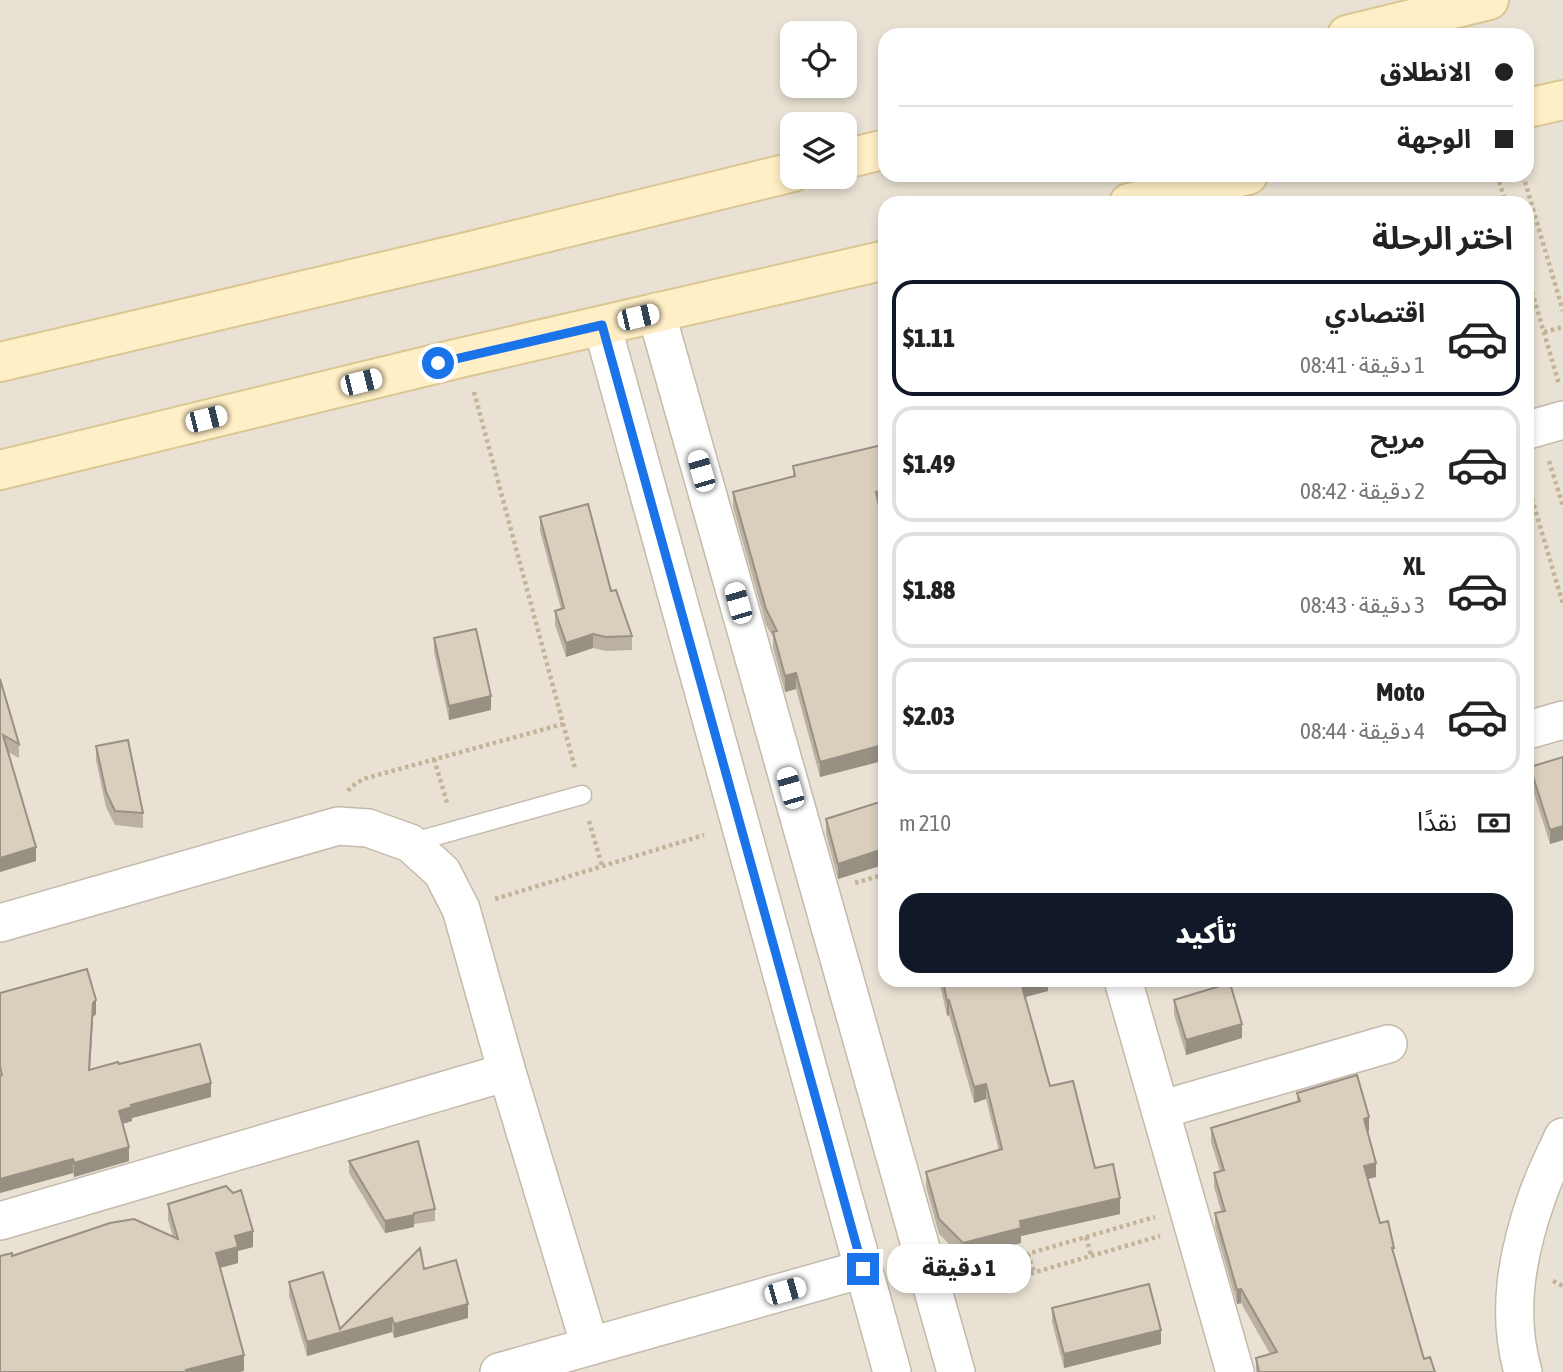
<!DOCTYPE html>
<html lang="ar">
<head>
<meta charset="utf-8">
<style>
  body { margin:0; font-family:"Asap Condensed","Noto Sans Arabic",sans-serif; background:#f2f2f2; color:#222; direction:rtl; height:100vh; display:flex; flex-direction:column; font-size:26px; white-space:nowrap }
  * { box-sizing:border-box; margin:0 }
  p { font-size:23px; color:#767676 }
  .icon { flex:none; width:38px; height:38px; fill:none; stroke:currentColor; stroke-width:2; stroke-linecap:round; stroke-linejoin:round }
  .map { position:relative; flex:1; overflow:hidden; direction:ltr }
  .details { position:absolute; left:878px; top:196px; width:656px; height:791px; display:flex; flex-direction:column; background:#fff; border-radius:21px; box-shadow:0 4px 10px #0003; direction:rtl }
  .details>* { flex:none }
  .hud { position:absolute; left:878px; top:28px; width:656px; height:154px; border-radius:21px; box-shadow:0 4px 10px #0003; direction:rtl; display:grid; align-content:center; height:154px; padding:0 21px; background:#fff }
  .tools { position:absolute; left:780px; top:21px; display:grid; gap:14px }
  .tools a { display:grid; place-items:center; width:77px; height:77px; border-radius:14px; background:#fff; box-shadow:0 4px 10px #0003; font-size:35px }
  .end { position:absolute; width:32px; height:32px; margin:-16px; border:9px solid #1a73e8; background:#fff; box-shadow:0 0 0 4px #fff }
  .from { border-radius:50% }
  .bubble { position:absolute; height:49px; border-radius:21px; background:#fff; box-shadow:0 4px 10px #0003; font-size:23px; font-weight:800; line-height:49px; text-align:center; direction:rtl }
  .car { position:absolute; width:21px; height:42px; margin:-21px -10px; border-radius:9px; box-shadow:0 0 5px 2px #0007; background:linear-gradient(#fff 24%,#345 0 40%,#fff 0 76%,#345 0 86%,#fff 0) }
  .hud b { display:flex; align-items:center; gap:24px; height:66px; font-size:26px }
  .hud b+b { border-top:2px solid #e0e0e0 }
  .hud i { width:18px; height:18px; background:#222 }
  ul { padding:0; list-style:none }
  li { display:flex; align-items:center; gap:21px; height:116px; margin:0 14px 10px; padding:0 7px; border:4px solid #e0e0e0; border-radius:21px }
  li div { flex:1 }
  li b { display:block; font-size:26px }
  li em { font-style:normal; font-weight:800 }
  li.on { border-color:#111827 }
  li>.icon { width:63px; height:63px; stroke-width:1.5 }
  h2 { padding:0 21px; font-size:32px; line-height:84px }
  .pay { display:flex; align-items:center; gap:18px; height:77px; padding:0 21px; font-size:26px }
  .pay p { margin-inline-start:auto }
  .button { display:flex; gap:14px; margin-top:auto; padding:14px 21px }
  .button a { flex:1; height:80px; border-radius:21px; background:#111827; color:#fff; font-size:28px; font-weight:800; line-height:80px; text-align:center }
  .map>svg:first-child { display:block }
</style>
</head>
<body>
<div class="map">
<svg width="1563" height="1372" viewBox="0 0 1563 1372">
  <rect width="100%" height="100%" fill="#f5f0e6"/>
  <path fill="#e9e2d4" fill-rule="evenodd" d="M0,0H1563V1372H0ZM793,33H845V86H793ZM886,35H1528V175H886ZM793,124H845V177H793ZM886,203H1528V980H886Z"/>
  <g fill="none" stroke-linecap="round" stroke-linejoin="round">
    <g stroke="#c4baab" stroke-width="21">
      <path id="lane" d="M410,843L582,795"/>
    </g>
    <g stroke="#c4baab" stroke-width="40">
      <path id="street" d="M656,312L956,1372
        M602,325L892,1372
        M1528,430L1563,420
        M1528,730L1563,720
        M0,923L338,826L368,828L410,843L442,872L461,909L507,1072L590,1346
        M1123,980L1235,1372
        M1160,1110L1388,1044
        M0,1221L507,1072
        M499,1372L863,1269
        M1523,1372C1506,1313 1517,1254 1537,1197C1544,1176 1554,1157 1563,1137"/>
    </g>
    <g stroke="#dcc694" stroke-width="42">
      <path id="secondary" d="M1347,35L1489,0
        M1528,108L1563,100
        M845,159L886,149
        M1129,203L1248,175
        M0,362L471,251L793,172
        M0,470L464,357L886,260"/>
    </g>
    <path stroke="#c4b398" stroke-width="4.5" stroke-dasharray="3.5 3.5" stroke-linecap="butt" d="M1497,175L1506,203
      M1523,175L1563,311
      M1528,278L1559,384
      M1544,332L1563,327
      M474,392L575,768
      M1549,461L1563,506
      M1528,485L1563,604
      M434,759L448,806
      M348,791L351,787L363,779L563,724
      M589,821L602,866
      M855,883L886,874
      M495,899L704,835
      M1086,1237L1091,1255
      M1028,1254L1034,1272
      M965,1272L1155,1217
      M1553,1281L1563,1286
      M970,1291L1160,1236"/>
    <use href="#lane" stroke="#fff" stroke-width="18"/>
    <use href="#street" stroke="#fff" stroke-width="37"/>
    <use href="#secondary" stroke="#ffefc6" stroke-width="38"/>
  </g>
  <path fill="#bbb1a3" d="M793,466L879,507L886,538V760L820,777L796,689L785,692L773,648V637L766,625L733,507V492L793,477Z
    M540,517L611,591L632,636V650L606,651L593,648L566,657L555,625V611L561,609L540,531Z
    M434,638L491,710L449,720L434,652Z
    M0,679L19,744V758L8,752L36,861L0,872Z
    M96,746L143,813V828L115,825L106,807L96,760Z
    M1563,757V840L1550,844L1530,781V767Z
    M886,800V864L838,879L826,834V819Z
    M939,980H1048V991L1025,997L1050,1086L1120,1214L1021,1236V1243L963,1258L939,1234L926,1187V1172L999,1151L986,1099L974,1103L949,1015L947,1016Z
    M0,993L96,1014L93,1017L90,1070L119,1064L211,1097L132,1118V1121L122,1124L129,1161L74,1177L73,1173L0,1193Z
    M1174,1000L1242,1038L1186,1055L1174,1014Z
    M1297,1093L1369,1131L1367,1132L1376,1177L1367,1179L1380,1223L1394,1254L1424,1359L1435,1372H1256V1358L1270,1354L1241,1303L1237,1304L1215,1227V1213L1221,1211L1214,1187V1173L1220,1171L1211,1142V1128L1297,1102Z
    M349,1161L435,1209V1221L414,1224V1227L385,1233L349,1173Z
    M168,1204L253,1247L238,1251V1263L220,1268L244,1371L239,1372H0L12,1256L173,1237L168,1220Z
    M424,1269L468,1318L394,1338L392,1332L307,1356L289,1296V1282L340,1329Z
    M1052,1308L1161,1344L1064,1368L1052,1322Z"/>
  <path fill="#999084" d="M1532,357V371L1528,372V358Z
    M886,489V505L876,507V492Z
    M593,634V648L566,657V643Z
    M796,673V689L785,692V676Z
    M491,696V710L449,720V706Z
    M886,744V760L820,777V762Z
    M1563,826V840L1550,844V830Z
    M36,847V861L0,872V858Z
    M886,848V864L838,879V864Z
    M1032,980H1048V991L1021,998V983Z
    M96,1000V1014L93,1017L89,1084L93,1003Z
    M949,1000V1015L947,1016V1001Z
    M1242,1024V1038L1186,1055V1040Z
    M211,1083V1097L132,1118V1121L119,1125V1111L131,1105Z
    M986,1084V1099L974,1103V1087Z
    M1369,1117V1131L1364,1133V1119Z
    M129,1147V1161L74,1177V1163Z
    M73,1159V1173L0,1193V1179Z
    M1376,1163V1177L1364,1180V1166Z
    M1120,1198V1214L1021,1236V1243L963,1258V1243L1020,1221Z
    M414,1215V1227L385,1233V1221Z
    M253,1231V1247L238,1251V1263L216,1269V1253L235,1236Z
    M1241,1289V1303L1237,1304V1290Z
    M468,1304V1318L394,1338V1324Z
    M392,1318V1332L307,1356V1342Z
    M1161,1330V1344L1064,1368V1354Z
    M244,1355V1371L239,1372H186V1370Z"/>
  <path fill="#dacebd" stroke="#999084" stroke-width="2" d="M1528,340L1532,357L1528,358Z
    M886,444V489L876,492L886,538V744L820,762L796,673L785,676L773,632L777,631L766,609L733,492L795,476L793,466Z
    M588,504L611,591L616,590L632,636L606,637L593,634L566,643L555,611L564,608L540,517Z
    M476,629L491,696L449,706L434,638Z
    M0,679L19,744L3,735L36,847L0,858Z
    M128,740L143,813L115,811L106,792L96,746Z
    M1563,757V826L1550,830L1530,767Z
    M886,800V848L838,864L826,819Z
    M87,969L96,1000L93,1003L89,1070L118,1062L119,1064L200,1044L211,1083L131,1105L132,1107L119,1111L129,1147L74,1163L73,1159L0,1179V1076L2,1075L0,1067V993Z
    M943,980H1032L1021,983L1050,1086L1073,1081L1095,1168L1113,1164L1120,1198L1020,1221L1021,1228L963,1243L939,1219L926,1172L1002,1149L986,1084L974,1087L949,1000L947,1001Z
    M1230,983L1242,1024L1186,1040L1174,1000Z
    M1357,1075L1369,1117L1364,1119L1376,1163L1364,1166L1380,1223L1388,1221L1394,1248H1392L1424,1359L1430,1357L1435,1372H1259L1256,1358L1277,1352L1241,1289L1237,1290L1215,1213L1225,1211L1214,1173L1224,1170L1211,1128L1300,1101L1297,1093Z
    M418,1141L435,1209L414,1213V1215L385,1221L349,1161Z
    M226,1186L233,1193L241,1190L253,1231L235,1236L238,1247L216,1253L244,1355L186,1370L187,1372H0V1256L12,1253V1256L110,1223L134,1219L178,1239L168,1204Z
    M420,1248L424,1269L456,1260L468,1304L394,1324L392,1318L307,1342L289,1282L323,1272L340,1329Z
    M1149,1284L1161,1330L1064,1354L1052,1308Z"/>
  <g fill="none" stroke-linecap="round" stroke-linejoin="round">
    <path stroke="#1a73e8" stroke-width="9" d="M438,363L602,325L863,1269"/>
  </g>
</svg>
<div class="tools">
<a><svg class="icon" aria-label="locate" viewBox="0 0 24 24"><circle cx="12" cy="12" r="6"/><path d="M12 2v4M12 18v4M2 12h4M18 12h4"/></svg></a>
<a><svg class="icon" aria-label="layers" viewBox="0 0 24 24"><path d="M12 4l9 5-9 5-9-5zM3 14l9 5 9-5"/></svg></a>
</div>
<i class="end from" style="left:438px;top:363px"></i>
<i class="end" style="left:863px;top:1269px"></i>
<div class="bubble" style="left:887px;top:1244px;width:144px">1 دقيقة</div>
<i class="car" style="left:638px;top:317px;rotate:77deg"></i>
<i class="car" style="left:361px;top:382px;rotate:76deg"></i>
<i class="car" style="left:206px;top:419px;rotate:76deg"></i>
<i class="car" style="left:701px;top:471px;rotate:344deg"></i>
<i class="car" style="left:738px;top:603px;rotate:344deg"></i>
<i class="car" style="left:790px;top:788px;rotate:344deg"></i>
<i class="car" style="left:785px;top:1291px;rotate:74deg"></i>
<div class="hud">
<b><i class="from"></i>الانطلاق</b>
<b><i></i>الوجهة</b>
</div>
<section class="details">
<h2>اختر الرحلة</h2>
<ul>
<li class="on"><svg class="icon" aria-label="car" viewBox="0 0 24 24"><path d="M5 17H2v-5l4-1 3-4h7l3 4 3 1v5h-3M9 17h6M6 11h13"/><circle cx="7" cy="17" r="2"/><circle cx="17" cy="17" r="2"/></svg><div><b>اقتصادي</b><p>1 دقيقة · 08:41</p></div><em>$1.11</em></li>
<li><svg class="icon" aria-label="car" viewBox="0 0 24 24"><path d="M5 17H2v-5l4-1 3-4h7l3 4 3 1v5h-3M9 17h6M6 11h13"/><circle cx="7" cy="17" r="2"/><circle cx="17" cy="17" r="2"/></svg><div><b>مريح</b><p>2 دقيقة · 08:42</p></div><em>$1.49</em></li>
<li><svg class="icon" aria-label="car" viewBox="0 0 24 24"><path d="M5 17H2v-5l4-1 3-4h7l3 4 3 1v5h-3M9 17h6M6 11h13"/><circle cx="7" cy="17" r="2"/><circle cx="17" cy="17" r="2"/></svg><div><b>XL</b><p>3 دقيقة · 08:43</p></div><em>$1.88</em></li>
<li><svg class="icon" aria-label="car" viewBox="0 0 24 24"><path d="M5 17H2v-5l4-1 3-4h7l3 4 3 1v5h-3M9 17h6M6 11h13"/><circle cx="7" cy="17" r="2"/><circle cx="17" cy="17" r="2"/></svg><div><b>Moto</b><p>4 دقيقة · 08:44</p></div><em>$2.03</em></li>
</ul>
<div class="pay"><svg class="icon" aria-label="cash" viewBox="0 0 24 24"><path d="M3 7h18v10H3z"/><circle cx="12" cy="12" r="2"/></svg>نقدًا<p>210 m</p></div>
<div class="button"><a>تأكيد</a></div>
</section>
</div>
</body>
</html>
